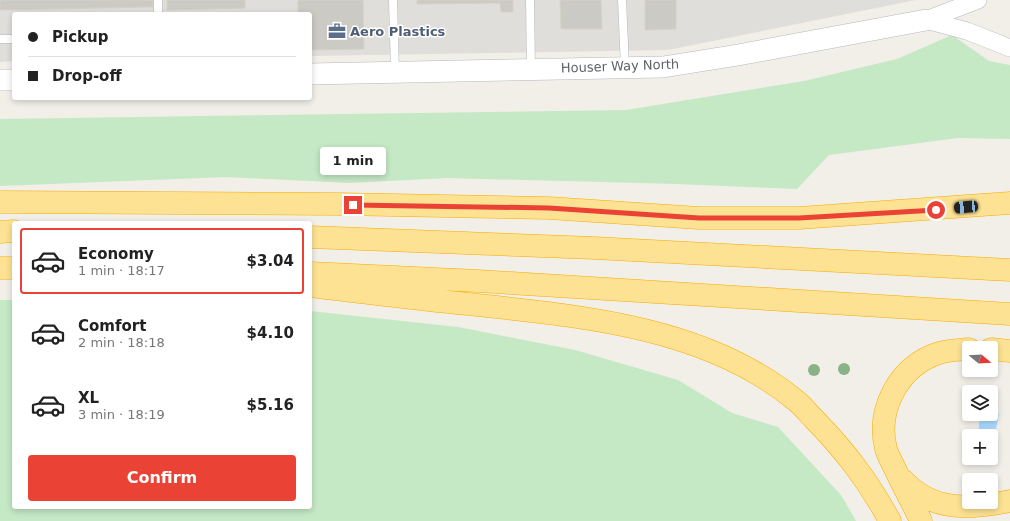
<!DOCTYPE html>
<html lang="en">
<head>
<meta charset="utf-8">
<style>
  body { margin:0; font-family:"DejaVu Sans",sans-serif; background:#f2f2f2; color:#222; height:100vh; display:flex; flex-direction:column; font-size:15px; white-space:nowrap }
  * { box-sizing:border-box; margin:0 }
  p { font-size:13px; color:#767676 }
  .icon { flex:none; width:22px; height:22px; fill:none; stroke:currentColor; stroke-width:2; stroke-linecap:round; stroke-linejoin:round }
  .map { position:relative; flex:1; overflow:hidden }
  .drawer { position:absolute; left:12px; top:221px; width:300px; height:288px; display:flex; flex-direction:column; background:#fff; border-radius:4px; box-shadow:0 2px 6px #0003 }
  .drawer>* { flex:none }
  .guide { position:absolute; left:12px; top:12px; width:300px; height:88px; border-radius:4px; box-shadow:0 2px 6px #0003; display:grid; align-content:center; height:88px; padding:0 16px; background:#fff }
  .needle { width:26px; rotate:108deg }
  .tools { position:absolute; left:962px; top:341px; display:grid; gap:8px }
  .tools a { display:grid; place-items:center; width:36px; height:36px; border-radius:4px; background:#fff; box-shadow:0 2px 6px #0003; font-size:20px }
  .end { position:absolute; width:18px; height:18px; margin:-9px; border:5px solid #ea4335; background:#fff; box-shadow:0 0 0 2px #fff }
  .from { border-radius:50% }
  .bubble { position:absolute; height:28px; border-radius:4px; background:#fff; box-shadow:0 2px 6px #0003; font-size:13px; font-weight:600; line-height:28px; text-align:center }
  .car { position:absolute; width:12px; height:24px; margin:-12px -6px; border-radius:5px; box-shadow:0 0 3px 1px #0007; background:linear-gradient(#222 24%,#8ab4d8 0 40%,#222 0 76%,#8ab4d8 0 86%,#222 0) }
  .guide b { display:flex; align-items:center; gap:14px; height:38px; font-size:15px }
  .guide b+b { border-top:1px solid #e0e0e0 }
  .guide i { width:10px; height:10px; background:#222 }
  ul { padding:7px 0 0; list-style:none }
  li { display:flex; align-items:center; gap:12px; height:66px; margin:0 8px 6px; padding:0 8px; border:2px solid transparent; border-radius:4px }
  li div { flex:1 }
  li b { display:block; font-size:15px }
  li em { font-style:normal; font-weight:600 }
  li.on { border-color:#ea4335 }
  li>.icon { width:36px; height:36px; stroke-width:1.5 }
  .cta { display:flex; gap:8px; margin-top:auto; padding:8px 16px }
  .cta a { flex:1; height:46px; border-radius:4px; background:#ea4335; color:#fff; font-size:16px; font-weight:600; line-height:46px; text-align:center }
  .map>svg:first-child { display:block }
</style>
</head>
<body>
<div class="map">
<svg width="1010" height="521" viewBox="0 0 1010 521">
  <rect width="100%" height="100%" fill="#f1efe8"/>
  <path fill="#e0deda" d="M0,0H916L668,50L310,56V14H14V61L0,62Z"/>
  <path fill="#c5e8c5" d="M952,35L989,61L1010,65V139L958,138L829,155L797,189L677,184L447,178L349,183L226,177L0,186V119L626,110L804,81L897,59Z
    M0,300H14V507H310V311L458,327L575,350L678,380L732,413L778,427L841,495L856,521H0Z"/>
  <path fill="#aadaff" d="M991,413L999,414L991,455V436H978L980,414Z"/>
  <path fill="#cccac5" stroke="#d6d1c6" d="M0,0H153V7L0,10Z
    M167,0H245V8L167,10Z
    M298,0H363L364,49L310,50V14H298Z
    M417,0H513V12H501L500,3L417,4Z
    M560,0H601L602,29H561Z
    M645,0H676V29L645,30Z"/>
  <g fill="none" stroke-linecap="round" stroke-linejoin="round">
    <g stroke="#b5b8bc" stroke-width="9">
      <path id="service" d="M158,0V14
        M393,0L395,71
        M530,0L531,69
        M622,0L625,67
        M0,39H14"/>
    </g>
    <g stroke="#b5b8bc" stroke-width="18">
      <path id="minor" d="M926,20L967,31L1010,48
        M926,20L978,0"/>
    </g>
    <g stroke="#b5b8bc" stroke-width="22">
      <path id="tertiary" d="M310,74L663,67L738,55L926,20
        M0,80H14"/>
    </g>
    <g stroke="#f9ab00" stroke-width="23">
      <path id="motorway" d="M0,202L338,204L549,208L699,218H799L1010,203
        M0,232L14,231
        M310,237L594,248L1010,270
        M0,268H14
        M310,273L478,281L1010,314
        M310,286C363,292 415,299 468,304C579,316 704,326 794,399C802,405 808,413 815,420C847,453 868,481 890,521
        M991,349L1010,351
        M904,481C933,512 971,509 1010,501
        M921,521C913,504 904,488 896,471C893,464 888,456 886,449C876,409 899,366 939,353C949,350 959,350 969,349"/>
    </g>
    <use href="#service" stroke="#fff" stroke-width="8"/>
    <use href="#minor" stroke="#fff" stroke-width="17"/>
    <use href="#tertiary" stroke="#fff" stroke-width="21"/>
    <use href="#motorway" stroke="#fde293" stroke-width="22"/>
  </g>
  <g fill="#89b387">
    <circle cx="844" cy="369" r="6"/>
    <circle cx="814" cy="370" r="6"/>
  </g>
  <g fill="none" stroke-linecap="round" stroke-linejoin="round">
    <path stroke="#ea4335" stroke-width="5" d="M353,205L549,208L699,218H799L936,210"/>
  </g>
  <defs>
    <g id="office-bare" transform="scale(1.38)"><path d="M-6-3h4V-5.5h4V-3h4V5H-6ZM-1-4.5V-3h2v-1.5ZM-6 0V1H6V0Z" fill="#5c6f8a" stroke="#fff" stroke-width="2.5" paint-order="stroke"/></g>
  </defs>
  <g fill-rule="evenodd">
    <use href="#office-bare" x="337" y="31"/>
  </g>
  <g text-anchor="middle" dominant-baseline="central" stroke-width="3" stroke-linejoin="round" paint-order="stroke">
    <g font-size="13" font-weight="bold" fill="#4e5e75" stroke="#fff" text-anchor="start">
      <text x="350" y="31">Aero Plastics</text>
    </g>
    <g font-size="13" fill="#5f6368" stroke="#fff">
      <text transform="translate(620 66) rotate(-2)">Houser Way North</text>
    </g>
  </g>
</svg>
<div class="tools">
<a><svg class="needle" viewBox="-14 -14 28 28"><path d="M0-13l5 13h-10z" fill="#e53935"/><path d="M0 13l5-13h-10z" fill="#767676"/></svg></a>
<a><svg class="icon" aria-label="layers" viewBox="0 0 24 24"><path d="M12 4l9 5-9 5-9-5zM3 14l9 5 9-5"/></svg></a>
<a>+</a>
<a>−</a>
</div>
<i class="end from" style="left:936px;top:210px"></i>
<i class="end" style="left:353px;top:205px"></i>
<div class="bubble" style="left:320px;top:147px;width:66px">1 min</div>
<i class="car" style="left:966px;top:207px;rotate:265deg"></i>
<div class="guide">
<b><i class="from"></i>Pickup</b>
<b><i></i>Drop-off</b>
</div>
<section class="drawer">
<ul>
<li class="on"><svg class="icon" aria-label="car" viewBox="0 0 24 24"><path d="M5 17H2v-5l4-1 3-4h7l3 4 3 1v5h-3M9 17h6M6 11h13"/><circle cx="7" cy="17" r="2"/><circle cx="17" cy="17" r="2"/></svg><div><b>Economy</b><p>1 min · 18:17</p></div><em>$3.04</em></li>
<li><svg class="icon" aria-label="car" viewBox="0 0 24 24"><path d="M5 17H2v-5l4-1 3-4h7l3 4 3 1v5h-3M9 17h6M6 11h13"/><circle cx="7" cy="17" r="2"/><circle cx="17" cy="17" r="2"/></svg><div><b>Comfort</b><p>2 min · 18:18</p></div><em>$4.10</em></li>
<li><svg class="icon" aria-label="car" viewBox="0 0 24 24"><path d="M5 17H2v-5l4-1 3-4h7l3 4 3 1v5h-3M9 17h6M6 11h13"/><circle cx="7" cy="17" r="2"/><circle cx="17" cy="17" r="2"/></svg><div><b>XL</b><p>3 min · 18:19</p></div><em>$5.16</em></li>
</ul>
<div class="cta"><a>Confirm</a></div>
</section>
</div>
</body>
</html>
